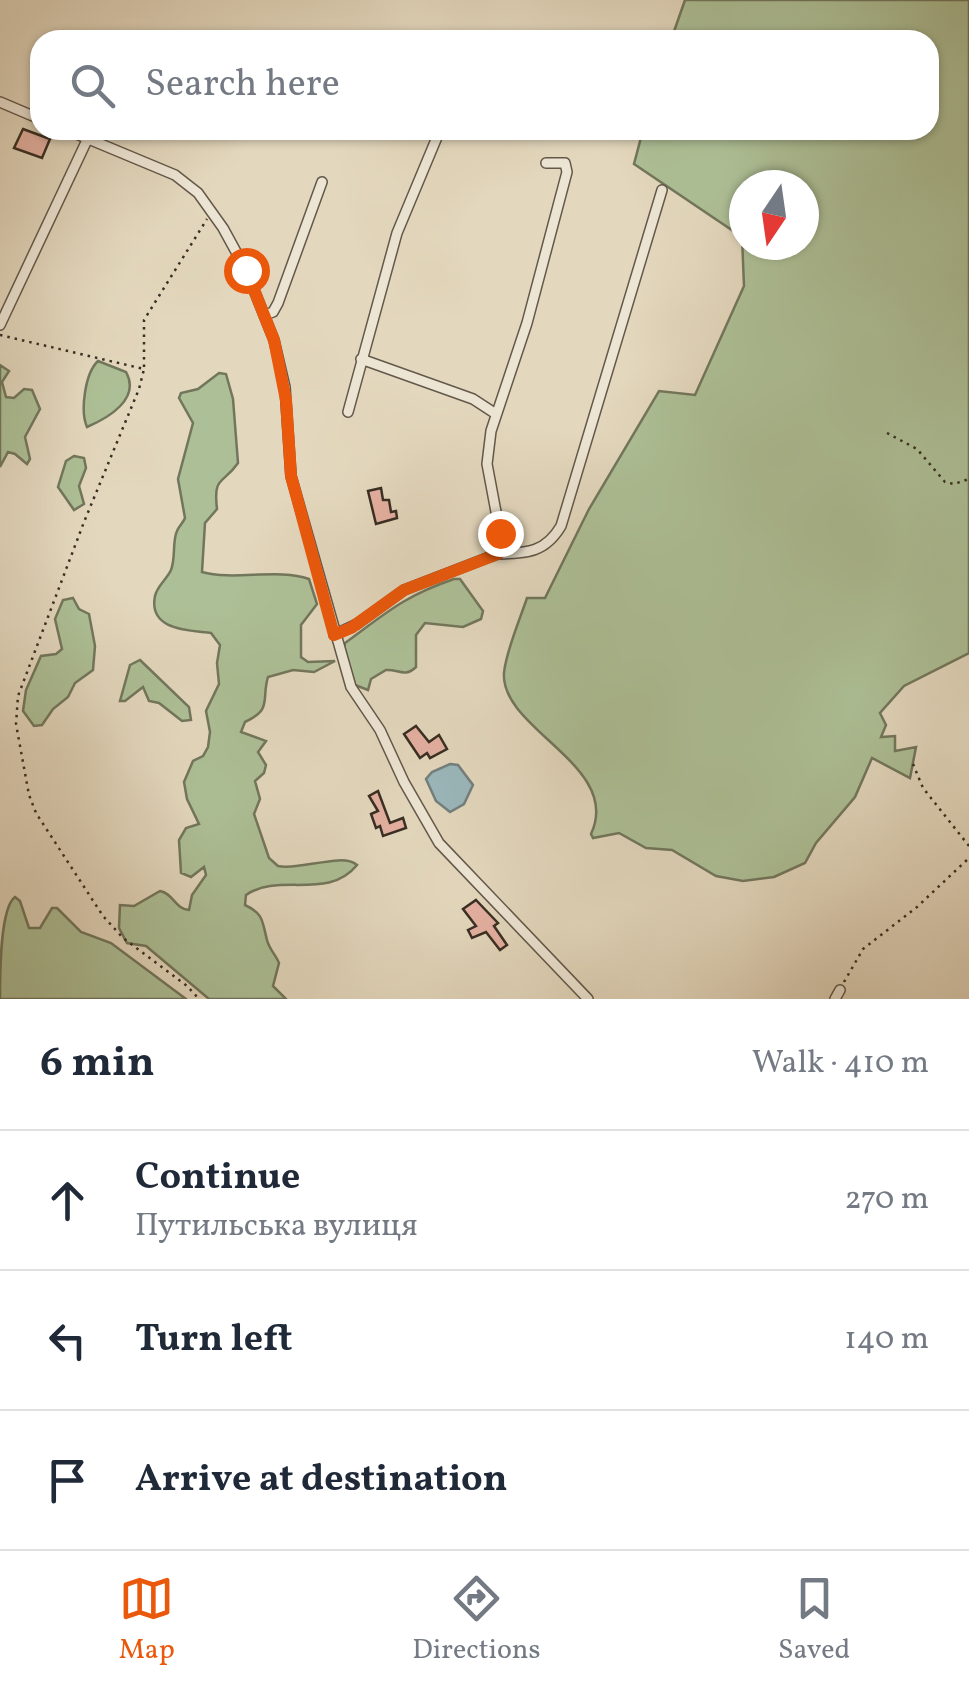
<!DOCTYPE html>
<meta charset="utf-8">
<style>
body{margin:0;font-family:Vollkorn,serif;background:#f2f2f3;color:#1f2937}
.compass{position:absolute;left:729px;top:170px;width:90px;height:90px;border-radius:50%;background:#fff;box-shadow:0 2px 8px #0004;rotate:193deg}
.stop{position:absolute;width:30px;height:30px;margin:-22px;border:8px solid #ea580c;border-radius:50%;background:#fff}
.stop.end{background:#ea580c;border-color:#fff;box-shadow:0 2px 10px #0008}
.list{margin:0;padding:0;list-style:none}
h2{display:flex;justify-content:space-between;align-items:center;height:130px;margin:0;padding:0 40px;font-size:42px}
h2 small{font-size:32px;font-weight:400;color:#747a83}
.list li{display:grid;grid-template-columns:65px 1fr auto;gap:30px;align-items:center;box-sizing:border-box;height:140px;padding:0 40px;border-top:2px solid #e0e1e3}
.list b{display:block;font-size:38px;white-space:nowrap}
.list p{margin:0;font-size:32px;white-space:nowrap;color:#747a83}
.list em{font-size:32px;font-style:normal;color:#747a83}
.icon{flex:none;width:55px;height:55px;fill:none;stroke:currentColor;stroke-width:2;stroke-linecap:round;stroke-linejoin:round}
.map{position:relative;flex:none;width:969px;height:999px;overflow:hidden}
.search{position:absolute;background:#fff;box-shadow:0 2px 8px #0004;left:30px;right:30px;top:30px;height:110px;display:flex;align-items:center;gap:25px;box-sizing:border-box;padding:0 35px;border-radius:30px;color:#747a83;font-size:38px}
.sheet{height:550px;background:#fff}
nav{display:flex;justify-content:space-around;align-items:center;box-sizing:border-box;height:140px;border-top:2px solid #e0e1e3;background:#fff;font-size:28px;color:#747a83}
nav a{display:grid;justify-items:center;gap:5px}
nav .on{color:#ea580c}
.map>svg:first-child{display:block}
.green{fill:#adbf96;stroke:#72765c;stroke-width:2.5;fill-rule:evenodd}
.water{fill:#9ab7bc;stroke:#73807f;stroke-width:2.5}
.building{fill:#e4b0a1;stroke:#382e23;stroke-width:2.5}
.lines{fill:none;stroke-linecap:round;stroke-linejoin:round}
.minor-casing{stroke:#63584a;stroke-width:12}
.path{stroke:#382e23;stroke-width:2.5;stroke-dasharray:2.5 5;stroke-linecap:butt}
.minor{stroke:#ede5d4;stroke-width:9}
.route{stroke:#ea580c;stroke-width:12}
</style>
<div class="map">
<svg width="969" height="999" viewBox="0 0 969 999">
<rect width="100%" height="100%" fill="#e3d7bd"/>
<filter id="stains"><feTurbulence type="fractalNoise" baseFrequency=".002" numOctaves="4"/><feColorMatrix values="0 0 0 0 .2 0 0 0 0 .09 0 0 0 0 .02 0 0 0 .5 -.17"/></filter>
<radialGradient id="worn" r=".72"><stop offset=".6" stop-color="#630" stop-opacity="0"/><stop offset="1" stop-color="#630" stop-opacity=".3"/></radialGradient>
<path class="green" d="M685 0H969V653L904 686 880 713 886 725 881 737 895 736V751L916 747 910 778 872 758 855 797 816 843 805 863 774 877 743 881 716 876 672 850 646 848 619 833 593 838 591 834C623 766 500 729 504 673 506 651 520 619 527 598H545L589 509 659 391 695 395 744 286 742 237 634 164 643 130H929V40H671ZM744 185H804V245H744Z
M98 361 126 372C141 399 108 418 87 427 80 411 85 373 98 361Z
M0 365 9 371 2 382 6 397 14 398 24 389 32 390 40 409 25 437 30 459 27 464 15 454 8 452 0 467Z
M219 373 226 374 233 399 238 463C223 485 213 475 217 509L205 523 202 572C234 581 278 568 309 579L317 604 301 625V657L308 662 335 661 314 672 293 670 268 677C261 700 273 709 245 722L241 732 266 741 258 752 266 765 264 773 255 781 260 799 254 814 269 858 278 866C300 871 342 852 357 865 328 901 279 872 246 895L245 905C264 914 262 921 267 940 269 949 276 955 279 963L273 986 286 999H209L146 946 127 943 119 928 120 905 134 906 160 891C173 893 175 909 189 910L192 895 206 875 204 867 191 877 181 873 179 840 186 828 199 824 187 799 184 782 193 761 203 756 208 747 210 732 206 711 219 684 217 663 220 645 211 633C190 630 148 631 155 596 157 586 167 579 171 570 176 557 172 542 177 531 179 526 183 523 185 518L178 479 193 423 179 398 181 393 198 389Z
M74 456 84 458 86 468 79 486 84 504 74 510 58 487 66 461Z
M454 579H460L483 611 481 619 463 627 425 623 416 635V667C405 678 398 669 386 670L371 679 368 690 355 685 344 648 345 643C386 613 404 596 454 579Z
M73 598 79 609 89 614 95 646 93 670 75 683 68 697 53 709 42 725 34 726 23 711 26 690 41 656 56 654 62 649 55 619 63 600Z
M140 660 189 707 191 720 182 721 159 703 149 701 143 687 125 701H120L130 665Z
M15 897 20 901 29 928H40L52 908H57L81 932 111 943 186 999H0C0 973 0 908 15 897Z"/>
<path class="water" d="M450 764 458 765 473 785 464 804 450 812 436 801 426 779 432 772Z"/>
<path class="building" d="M23 129 50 139 42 158 14 148Z
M381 488 383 500H389L391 512 396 511 397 518 376 524 368 491Z
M416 726 429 742 439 735 447 749 430 758 427 753 420 758 404 734Z
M378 791 390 823 403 818 406 828 383 836 380 826 376 828 371 814 378 811 369 796Z
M476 900 498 923 494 926 507 945 500 950 486 932 472 938 468 930 476 926 463 909Z"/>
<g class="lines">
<g class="minor-casing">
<path id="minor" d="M0 102 40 119
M67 130 175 175 198 193 223 228 246 270 274 340 285 387 291 476 351 687 380 730 404 782 439 843 588 999
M265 315 273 312 278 303 322 182
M0 325 88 138
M361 359 473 399 496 414
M348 412 397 233 440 130
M497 554C527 553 545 553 561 526L662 190
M334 635 357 624 404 590 497 554 500 533 487 464 491 431 527 323 567 172 565 163H546
M835 999 840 990"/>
</g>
<path class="path" d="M0 335 144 369 139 389 84 522 18 696 16 724 29 795 36 813 103 916 123 938 187 986 199 999
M144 367V320L207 219
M887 433 917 449 945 482 954 484 969 479
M913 764 923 788 969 846
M844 982 863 949 917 907 969 858"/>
<use href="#minor" class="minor"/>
</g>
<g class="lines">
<path class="route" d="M246 270 274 340 286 400 291 476 334 635 351 628 404 590 498 554 500 533"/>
</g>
<rect width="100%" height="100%" filter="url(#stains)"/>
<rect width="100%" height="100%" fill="url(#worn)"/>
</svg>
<svg class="compass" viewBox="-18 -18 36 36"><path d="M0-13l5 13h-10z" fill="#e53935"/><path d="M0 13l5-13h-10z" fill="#747a83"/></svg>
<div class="stop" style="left:246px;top:270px"></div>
<div class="stop end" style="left:500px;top:533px"></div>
<div class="search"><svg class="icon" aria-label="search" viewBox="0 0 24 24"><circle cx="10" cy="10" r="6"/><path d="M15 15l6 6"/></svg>Search here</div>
</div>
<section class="sheet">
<h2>6 min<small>Walk · 410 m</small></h2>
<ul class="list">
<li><svg class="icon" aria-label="ahead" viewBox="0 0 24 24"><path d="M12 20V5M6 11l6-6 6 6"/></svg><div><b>Continue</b><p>Путильська вулиця</p></div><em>270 m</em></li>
<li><svg class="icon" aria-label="left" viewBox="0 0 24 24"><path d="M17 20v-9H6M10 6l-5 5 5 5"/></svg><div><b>Turn left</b></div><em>140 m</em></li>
<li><svg class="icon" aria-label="arrive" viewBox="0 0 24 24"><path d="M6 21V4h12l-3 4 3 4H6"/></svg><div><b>Arrive at destination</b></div></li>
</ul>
</section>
<nav>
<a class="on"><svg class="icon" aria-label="map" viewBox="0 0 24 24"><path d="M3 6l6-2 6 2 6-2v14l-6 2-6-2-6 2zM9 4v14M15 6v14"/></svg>Map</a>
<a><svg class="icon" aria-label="directions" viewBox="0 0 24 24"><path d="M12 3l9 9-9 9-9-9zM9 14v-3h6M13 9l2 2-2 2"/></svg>Directions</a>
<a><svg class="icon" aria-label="saved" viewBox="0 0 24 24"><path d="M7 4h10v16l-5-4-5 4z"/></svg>Saved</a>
</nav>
